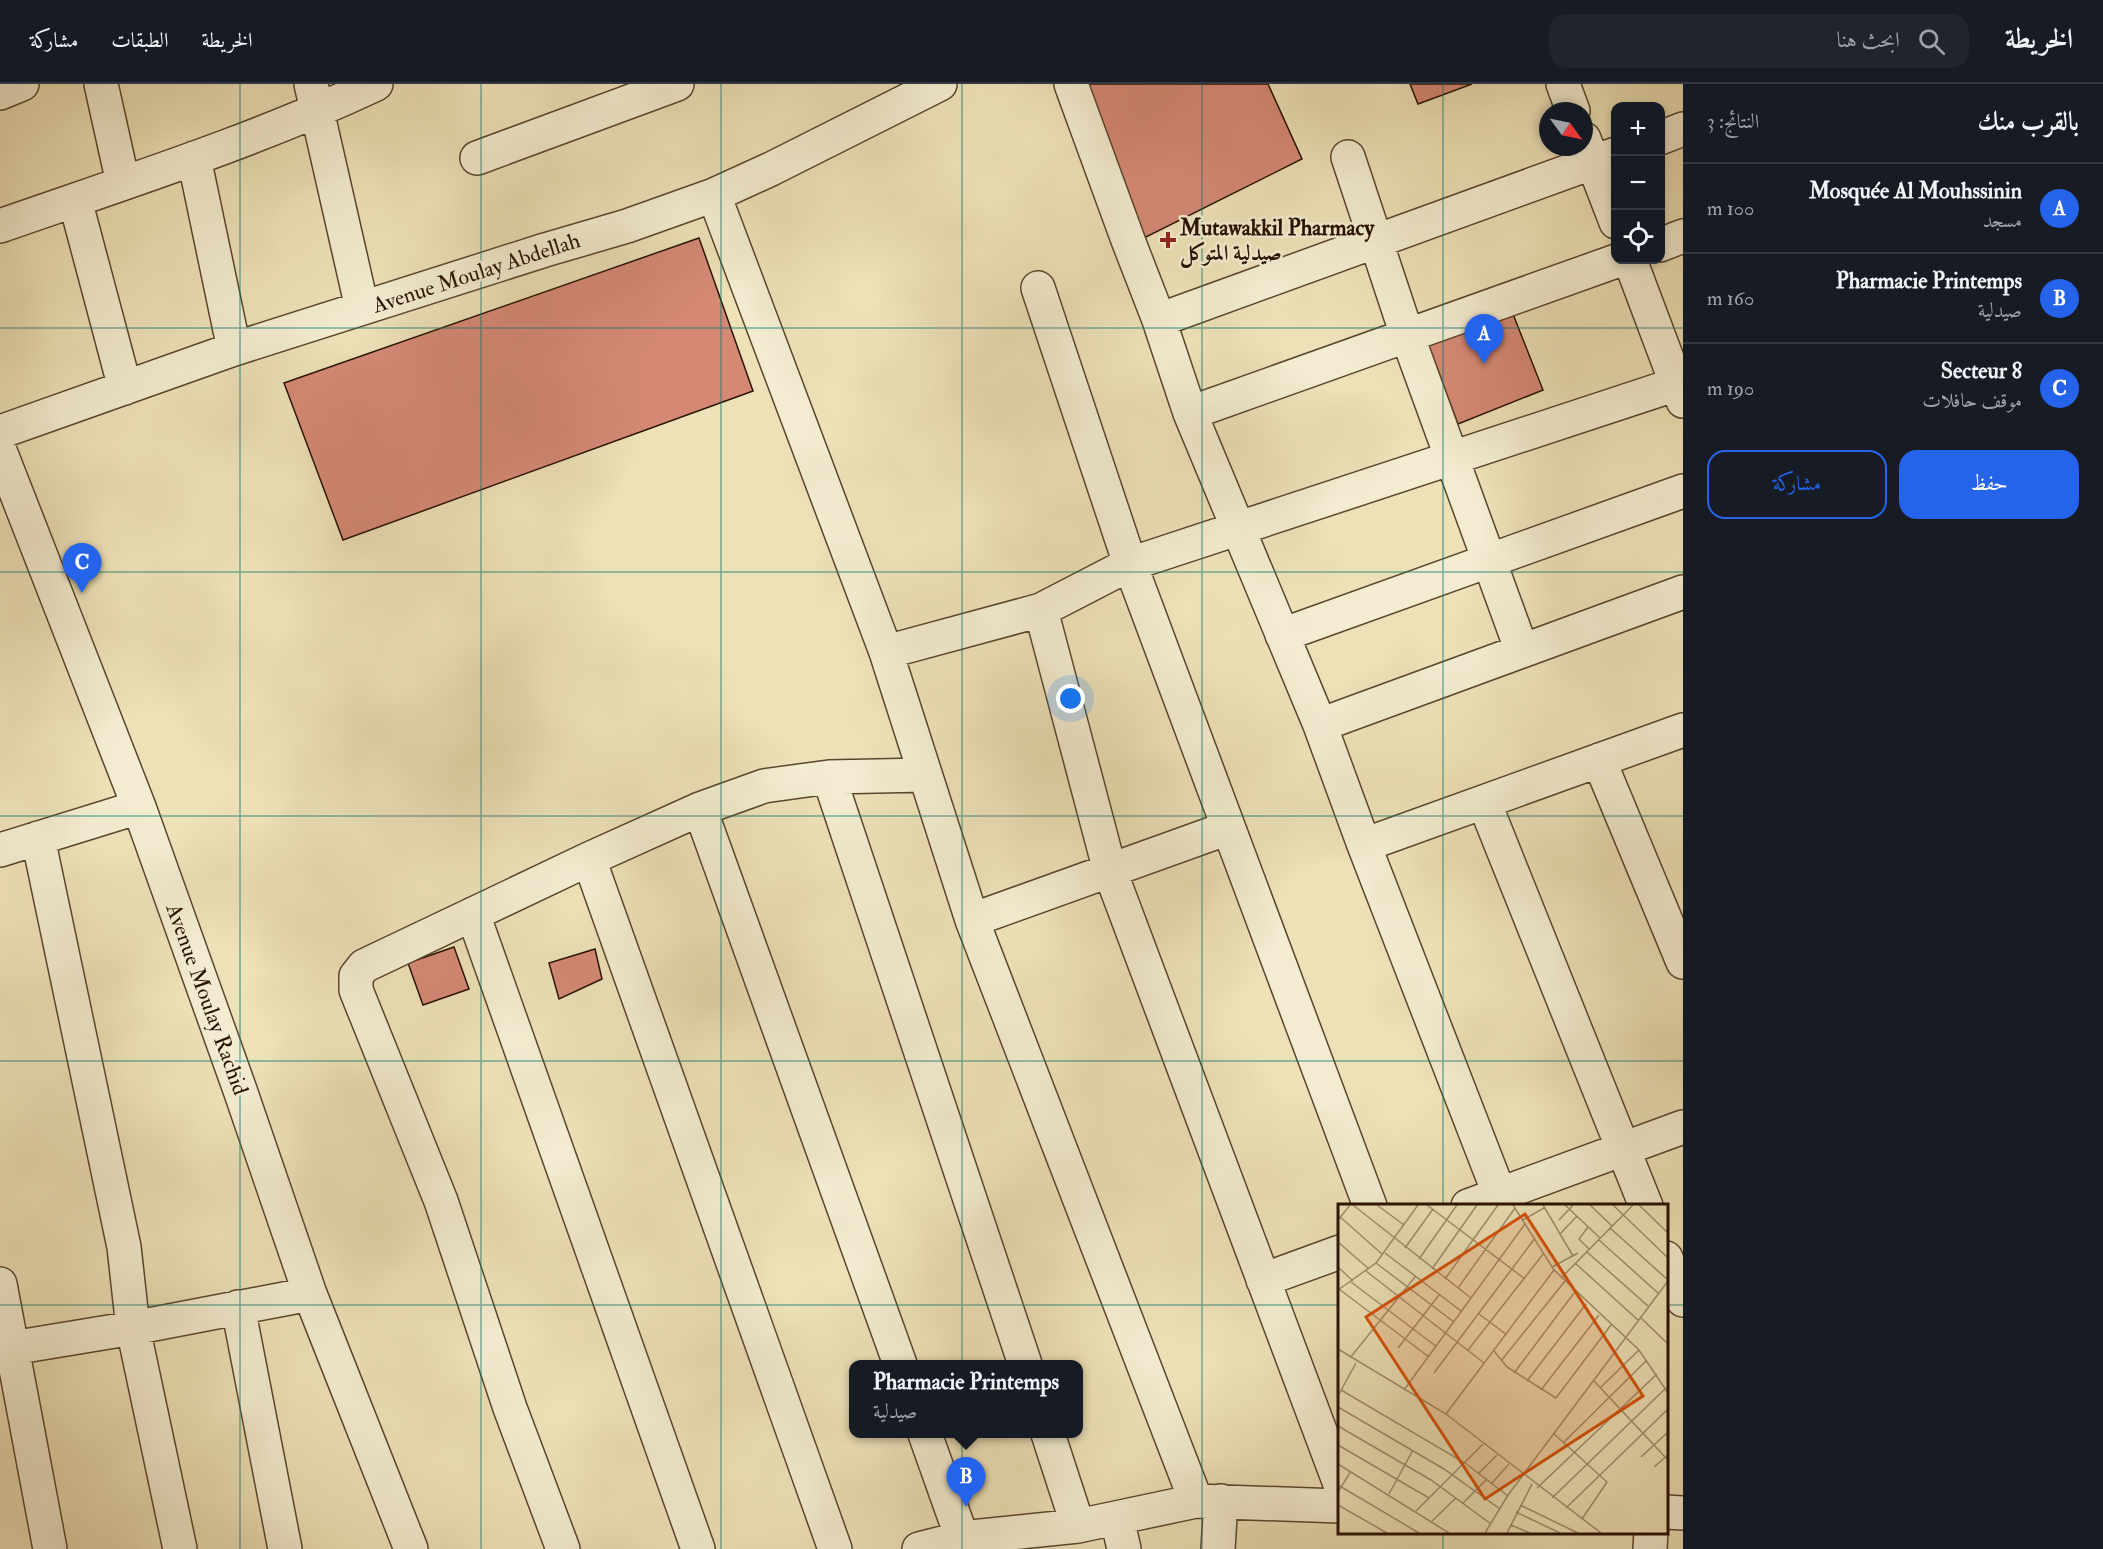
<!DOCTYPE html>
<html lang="ar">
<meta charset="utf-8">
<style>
body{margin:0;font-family:"IM FELL Double Pica",Amiri,serif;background:#20242c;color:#f1f3f6;direction:rtl}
.controls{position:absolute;right:18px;top:18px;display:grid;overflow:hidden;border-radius:12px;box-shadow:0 3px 9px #0003}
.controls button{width:54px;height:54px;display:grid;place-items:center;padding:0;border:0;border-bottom:2px solid #363941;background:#171b24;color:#f1f3f6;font:30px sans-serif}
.compass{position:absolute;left:1539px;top:18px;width:54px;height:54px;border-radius:50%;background:#171b24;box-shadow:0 3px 9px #0003;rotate:123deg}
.you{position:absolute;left:1071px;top:615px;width:21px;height:21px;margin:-15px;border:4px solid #fff;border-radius:50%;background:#1a73e8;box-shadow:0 0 0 9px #1a73e833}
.badge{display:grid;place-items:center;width:39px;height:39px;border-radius:50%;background:#2563eb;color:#fff;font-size:20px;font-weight:700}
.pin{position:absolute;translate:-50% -50px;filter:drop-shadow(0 2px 3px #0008)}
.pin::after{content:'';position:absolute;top:32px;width:21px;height:18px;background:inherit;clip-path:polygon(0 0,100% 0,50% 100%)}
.popup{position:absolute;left:849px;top:1276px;width:234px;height:78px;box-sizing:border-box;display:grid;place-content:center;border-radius:12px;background:#171b24;filter:drop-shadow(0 2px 4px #0005);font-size:20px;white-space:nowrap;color:#9ea1a6}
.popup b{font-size:22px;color:#f1f3f6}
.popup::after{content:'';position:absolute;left:50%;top:100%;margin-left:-12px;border:12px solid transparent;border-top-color:#171b24}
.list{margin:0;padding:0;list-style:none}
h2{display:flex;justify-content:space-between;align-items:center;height:78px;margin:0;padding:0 24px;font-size:26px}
h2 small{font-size:20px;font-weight:400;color:#9ea1a6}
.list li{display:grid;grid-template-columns:39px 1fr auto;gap:18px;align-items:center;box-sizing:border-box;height:90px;padding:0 24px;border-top:2px solid #363941}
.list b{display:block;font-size:22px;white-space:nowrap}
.list p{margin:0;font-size:20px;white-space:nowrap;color:#9ea1a6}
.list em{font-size:20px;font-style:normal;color:#9ea1a6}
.actions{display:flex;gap:12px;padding:18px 24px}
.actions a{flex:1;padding:14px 0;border:2px solid #2563eb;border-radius:18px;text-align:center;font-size:21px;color:#2563eb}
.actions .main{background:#2563eb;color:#fff}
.icon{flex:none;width:33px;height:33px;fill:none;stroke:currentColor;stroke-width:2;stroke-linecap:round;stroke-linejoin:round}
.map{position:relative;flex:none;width:1683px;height:1465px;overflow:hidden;direction:ltr}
header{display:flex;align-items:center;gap:36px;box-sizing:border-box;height:84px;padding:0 30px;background:#171b24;border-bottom:2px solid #363941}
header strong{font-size:28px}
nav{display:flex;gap:33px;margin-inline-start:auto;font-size:21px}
.search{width:420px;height:54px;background:#20242c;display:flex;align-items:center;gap:15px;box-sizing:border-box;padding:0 21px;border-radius:18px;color:#9ea1a6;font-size:22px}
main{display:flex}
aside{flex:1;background:#171b24}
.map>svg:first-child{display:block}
.building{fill:#d58975;stroke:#281201;stroke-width:1.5}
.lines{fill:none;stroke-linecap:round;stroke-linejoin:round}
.minor-casing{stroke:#59462e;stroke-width:36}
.minor{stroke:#f3ecd0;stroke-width:33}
.grid{fill:none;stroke:#0f766e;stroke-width:1.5;stroke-opacity:0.55}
.poi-dot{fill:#8f2418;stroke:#f3ecd0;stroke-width:2}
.labels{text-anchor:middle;stroke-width:5;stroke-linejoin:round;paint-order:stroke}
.poi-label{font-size:22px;font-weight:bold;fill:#281201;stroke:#f3ecd0;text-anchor:start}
.street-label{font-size:22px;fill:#281201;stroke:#f3ecd0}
.inset-road{fill:none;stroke:#9e8e6e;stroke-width:1.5}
.view{fill:#d5520b;fill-opacity:0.15;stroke:#d5520b;stroke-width:3}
.inset-edge{fill:none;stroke:#281201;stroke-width:3}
</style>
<header>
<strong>الخريطة</strong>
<div class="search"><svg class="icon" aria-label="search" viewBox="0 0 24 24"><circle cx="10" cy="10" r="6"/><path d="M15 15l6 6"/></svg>ابحث هنا</div>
<nav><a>الخريطة</a><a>الطبقات</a><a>مشاركة</a></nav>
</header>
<main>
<aside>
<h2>بالقرب منك<small>النتائج: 3</small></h2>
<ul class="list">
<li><span class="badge">A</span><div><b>Mosquée Al Mouhssinin</b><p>مسجد</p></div><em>100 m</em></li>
<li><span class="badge">B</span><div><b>Pharmacie Printemps</b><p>صيدلية</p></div><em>160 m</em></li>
<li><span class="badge">C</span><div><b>Secteur 8</b><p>موقف حافلات</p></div><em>190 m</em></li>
</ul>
<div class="actions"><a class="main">حفظ</a><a>مشاركة</a></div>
</aside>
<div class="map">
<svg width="1683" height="1465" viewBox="0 0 1683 1465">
<rect width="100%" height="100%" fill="#ede1b7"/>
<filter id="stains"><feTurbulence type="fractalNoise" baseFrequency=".00333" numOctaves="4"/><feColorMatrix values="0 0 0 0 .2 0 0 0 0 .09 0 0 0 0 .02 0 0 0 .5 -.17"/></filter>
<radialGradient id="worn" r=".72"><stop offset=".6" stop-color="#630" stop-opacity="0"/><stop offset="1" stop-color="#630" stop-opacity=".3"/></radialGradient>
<path class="building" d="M1079 0H1268L1302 75 1142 155Z
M1410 0H1472L1418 20Z
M699 154 753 307 343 456 284 299Z
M1509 220 1543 306 1458 340 1425 253Z
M454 863 469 905 423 921 408 879Z
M595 865 602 895 559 915 549 879Z"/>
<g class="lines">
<g class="minor-casing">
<path id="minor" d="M101 0 123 99
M311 0 362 224
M1071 0 1128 156 1159 236 1190 329 1320 641 1364 761 1504 1122
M1563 0 1573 27
M0 9 22 0
M1660 54 1683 45
M1584 55 1616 138
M1348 73 1407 251 1522 567
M194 74 234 265
M477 74 677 0
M714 111 886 568 972 836 1196 1417
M75 116 125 304
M0 142C126 98 255 57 376 0
M1660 161 1683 152
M1630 176 1683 317
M1038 204 1130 480 1370 1122
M1159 236 1616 70
M1190 329 1619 176
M0 348 234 265 545 166 627 142 714 111 771 85 940 0
M0 367 139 723 240 1006 310 1210 411 1465
M1041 526 1110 787 1340 1400
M1282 551 1683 407
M886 568 1041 526 1130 480 1683 298
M1320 641 1683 508
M1599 676 1683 878
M829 693 1025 1280
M1484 718 1646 1122
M700 725 900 1280
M38 754 124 1163 133 1244 180 1465
M1364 761 1683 646
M0 766 139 723
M589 775 835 1465
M473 830 698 1465
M972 836 1228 744
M1468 1122 1683 1043
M1666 1174 1683 1216
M1263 1196 1340 1168
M0 1200 50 1465
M238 1223 285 1465
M0 1266 133 1244 310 1210
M925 1350 962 1454
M1048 1350 1078 1442
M1666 1428 1683 1429
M1117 1434 1124 1465
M563 1465 510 1324 441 1117 356 906V892L364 882 589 775 700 725 764 702 829 693 925 691
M919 1465 962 1454 1078 1442 1196 1417 1340 1422
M1218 1465 1221 1417
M1650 1465 1651 1448"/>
</g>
<use href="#minor" class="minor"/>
</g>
<path class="grid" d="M240 0V1465M481 0V1465M721 0V1465M962 0V1465M1202 0V1465M1443 0V1122M0 244H1683M0 488H1683M0 732H1683M0 977H1683M0 1221H1340M1666 1221H1683M1443 1448V1465"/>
<path class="poi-dot" d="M1165 147h6v6h6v6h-6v6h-6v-6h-6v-6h6z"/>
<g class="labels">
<g class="poi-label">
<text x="1180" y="151">Mutawakkil Pharmacy<tspan x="1180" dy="25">صيدلية المتوكل</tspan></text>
</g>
<g class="street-label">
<text transform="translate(476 188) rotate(-18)" y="8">Avenue Moulay Abdellah</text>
<text transform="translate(208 915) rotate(70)" y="8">Avenue Moulay Rachid</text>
</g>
</g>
<g transform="translate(1338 1120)">
<rect width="330" height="330" fill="#ede1b7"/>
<path class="inset-road" d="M15 1 133 94M39 1 66 21M89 1 187 75M175 1 216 66 301 146 330 189M205 1 235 52M227 1 262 34M252 1 274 22M275 1 330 54M301 1 330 29M0 11 45 51M0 16 12 1M185 16 206 4M221 16 235 1M250 23 241 35 251 45M272 24 330 76M222 30 239 12M261 36 320 89M0 38 31 65M67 44 95 5M249 48 310 102M47 49 123 107M81 55 119 1M38 59 116 118M237 59 300 116M0 63 15 77M214 63 240 49M94 65 139 1M28 67 146 159M223 74 295 1M107 75 160 1M13 78 99 143M120 84 177 4M1 85 91 153M0 86 38 59 80 1M141 110 169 131M302 113 330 140M60 144 101 91M0 145 108 210 263 329M130 146 206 49M156 147 169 163 218 194 273 121M12 154 77 73M163 157 227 77M96 169 197 34M176 169 236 89M189 177 248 100M256 177 330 256M262 184 301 146M3 186 127 259 170 292M66 186 187 20M203 186 261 111M0 192 18 159M0 203 106 265 162 305M108 210 216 66M0 222 93 276 153 320M215 229 269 278 244 315M226 238 309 156M0 241 91 294M303 253 330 228M0 260 111 329M316 263 330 251M141 269 159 251M154 279 171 260M0 281 81 329M199 284 319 170M0 288 13 267M51 290 75 246M214 294 328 184M125 299 149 275M0 301 49 329M182 301 240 329M228 304 330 205M78 307 145 240M178 308 222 329M94 317 118 294M173 321 192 329M147 329 170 291 330 77M169 329 194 280"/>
<path class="view" d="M187 10 305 192 147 295 28 113Z"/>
<rect width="330" height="330" class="inset-edge"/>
</g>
<rect width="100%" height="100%" filter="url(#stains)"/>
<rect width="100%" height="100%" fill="url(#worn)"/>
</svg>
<div class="controls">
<button>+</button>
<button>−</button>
<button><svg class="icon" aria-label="locate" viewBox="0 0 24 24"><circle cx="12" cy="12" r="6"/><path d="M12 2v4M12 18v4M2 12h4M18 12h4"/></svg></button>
</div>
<svg class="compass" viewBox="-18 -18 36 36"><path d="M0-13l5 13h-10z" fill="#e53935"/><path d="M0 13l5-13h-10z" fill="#9ea1a6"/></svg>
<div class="you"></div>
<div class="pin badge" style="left:1484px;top:280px">A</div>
<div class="pin badge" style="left:966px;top:1423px">B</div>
<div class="popup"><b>Pharmacie Printemps</b>صيدلية</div>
<div class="pin badge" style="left:82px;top:509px">C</div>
</div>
</main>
